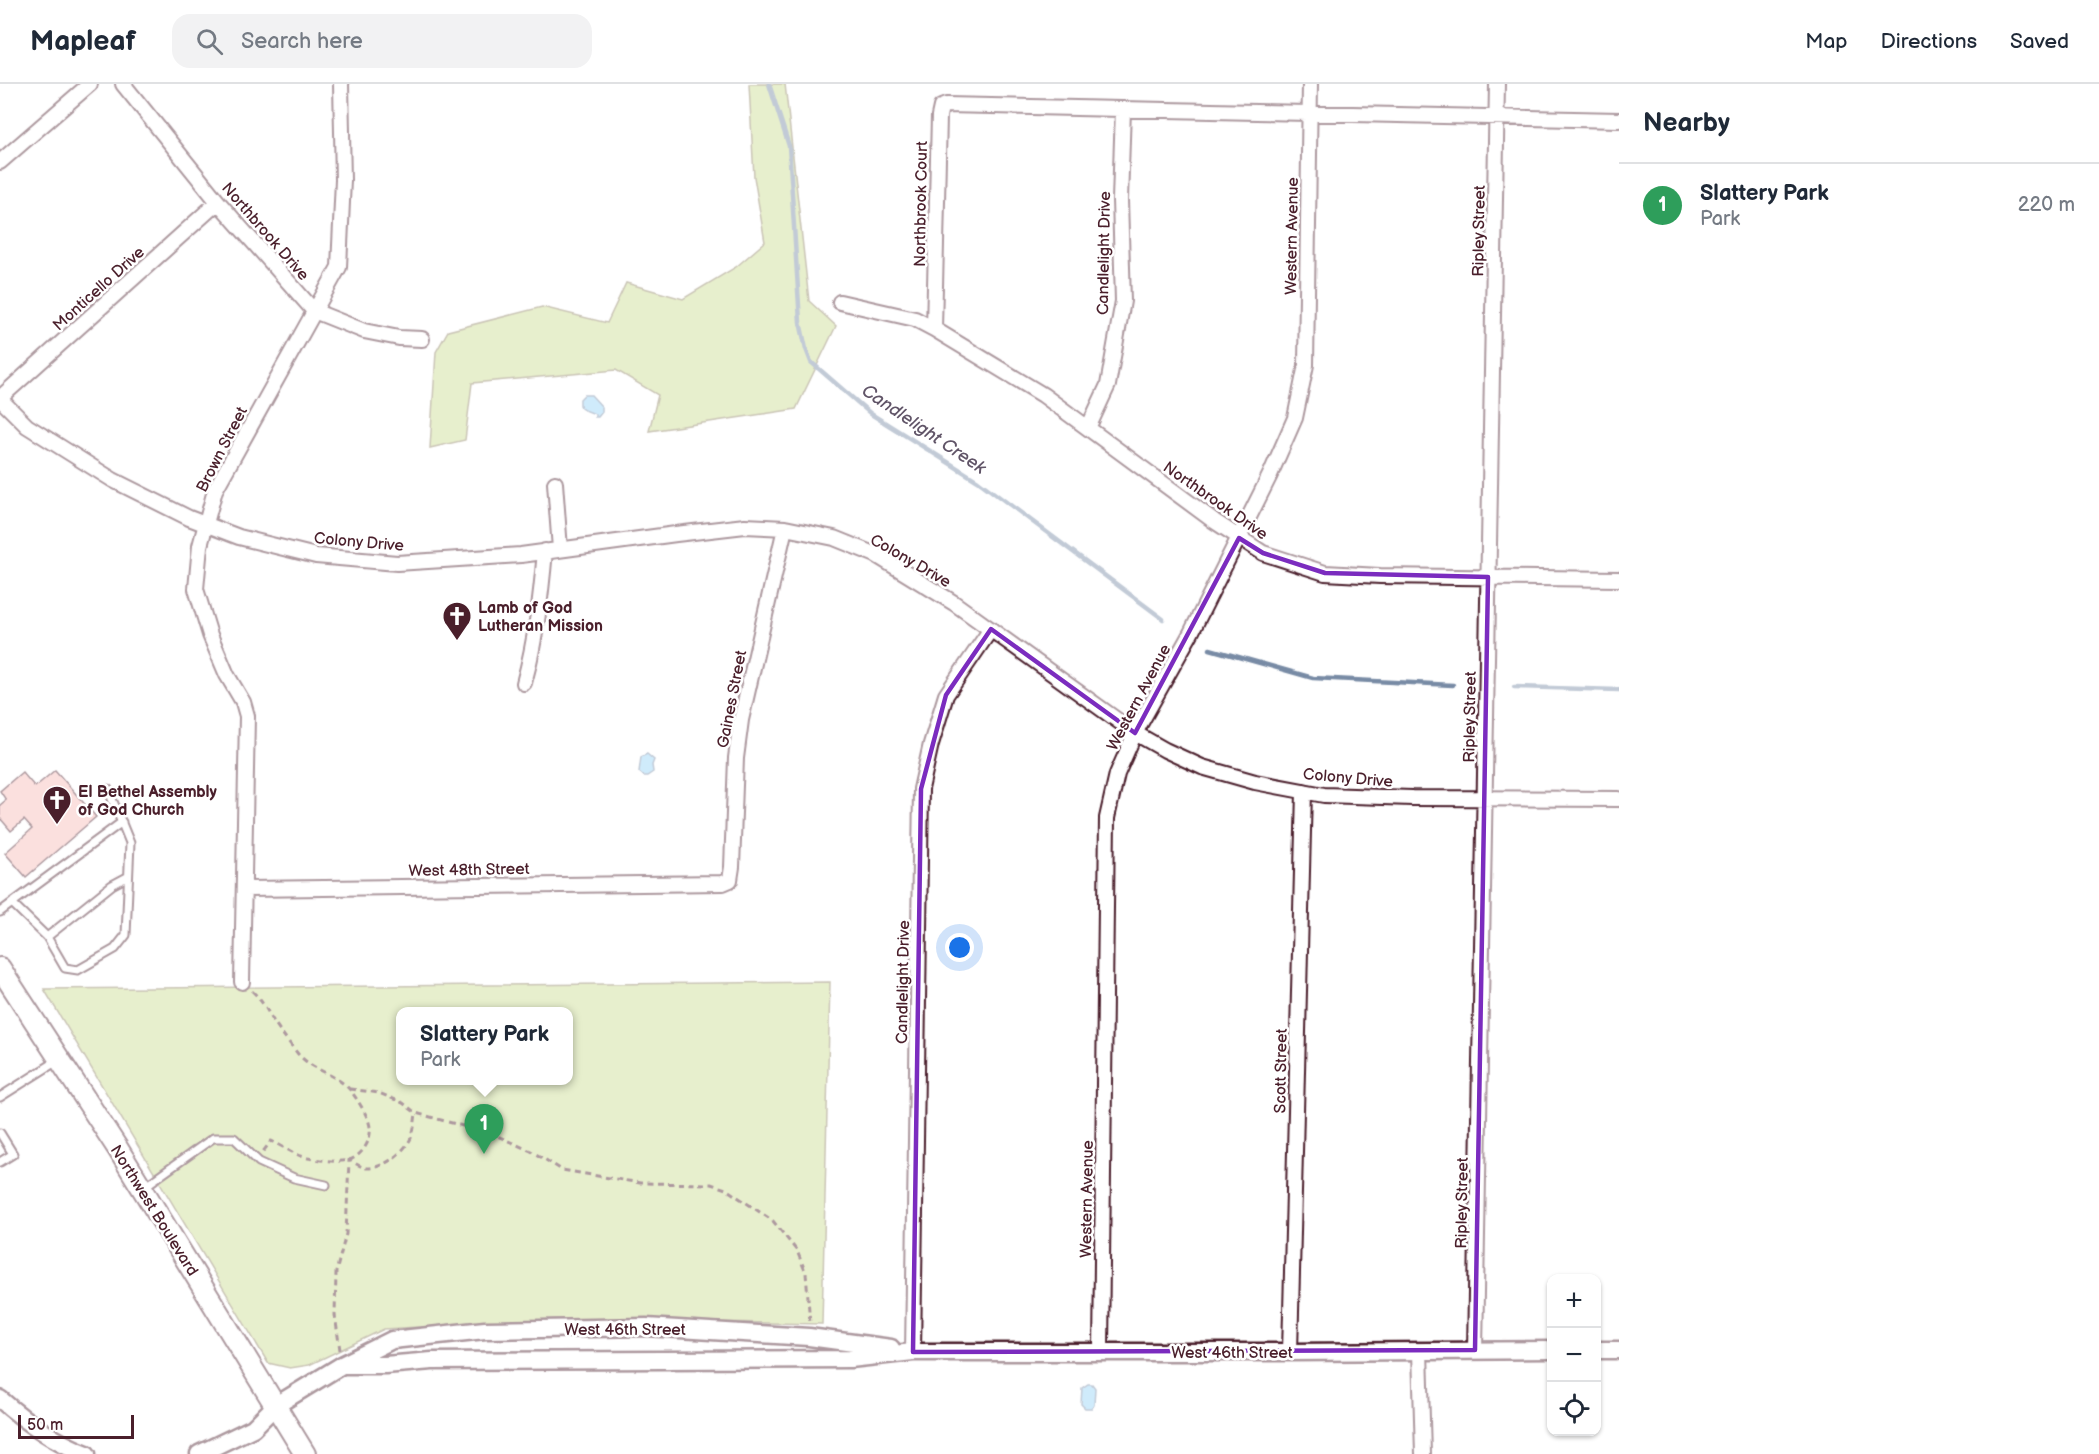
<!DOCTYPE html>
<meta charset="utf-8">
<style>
body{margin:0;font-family:"Balsamiq Sans",sans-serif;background:#f2f2f3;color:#1f2937}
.controls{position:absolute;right:18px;bottom:18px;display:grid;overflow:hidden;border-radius:12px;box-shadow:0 2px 4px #0004}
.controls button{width:54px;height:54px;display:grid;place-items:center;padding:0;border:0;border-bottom:2px solid #e0e1e3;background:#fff;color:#1f2937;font:30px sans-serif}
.scale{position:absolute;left:18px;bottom:15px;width:116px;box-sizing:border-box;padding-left:6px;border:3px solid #4a1f2b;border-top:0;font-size:16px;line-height:21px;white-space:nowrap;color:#4a1f2b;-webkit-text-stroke:4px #fff;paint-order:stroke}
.you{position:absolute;left:960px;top:864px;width:21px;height:21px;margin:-15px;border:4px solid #fff;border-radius:50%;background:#1a73e8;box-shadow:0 0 0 9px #1a73e833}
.badge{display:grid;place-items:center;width:39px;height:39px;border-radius:50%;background:#7c3aed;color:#fff;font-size:20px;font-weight:700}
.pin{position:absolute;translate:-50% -50px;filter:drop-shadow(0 2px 3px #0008)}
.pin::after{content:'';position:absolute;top:32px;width:21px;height:18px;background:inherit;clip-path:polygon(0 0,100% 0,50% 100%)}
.popup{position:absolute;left:396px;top:923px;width:177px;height:78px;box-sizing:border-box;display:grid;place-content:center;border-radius:12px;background:#fff;filter:drop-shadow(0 2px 4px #0005);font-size:20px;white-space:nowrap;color:#747a83}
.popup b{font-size:22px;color:#1f2937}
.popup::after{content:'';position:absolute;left:50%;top:100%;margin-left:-12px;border:12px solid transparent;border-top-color:#fff}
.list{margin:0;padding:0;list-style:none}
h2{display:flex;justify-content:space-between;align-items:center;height:78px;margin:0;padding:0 24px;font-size:26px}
h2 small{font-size:20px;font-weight:400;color:#747a83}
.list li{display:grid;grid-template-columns:39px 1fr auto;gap:18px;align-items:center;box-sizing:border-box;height:84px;padding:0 24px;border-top:2px solid #e0e1e3}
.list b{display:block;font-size:22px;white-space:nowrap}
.list p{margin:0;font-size:20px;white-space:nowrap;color:#747a83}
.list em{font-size:20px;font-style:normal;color:#747a83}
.icon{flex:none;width:33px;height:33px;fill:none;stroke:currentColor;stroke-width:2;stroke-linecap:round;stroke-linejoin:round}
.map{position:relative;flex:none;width:1619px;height:1370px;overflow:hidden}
header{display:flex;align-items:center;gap:36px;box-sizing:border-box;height:84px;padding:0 30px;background:#fff;border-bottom:2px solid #e0e1e3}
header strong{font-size:28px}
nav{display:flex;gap:33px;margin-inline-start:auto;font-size:21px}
.search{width:420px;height:54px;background:#f2f2f3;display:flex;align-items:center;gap:15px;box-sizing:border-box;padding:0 21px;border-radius:18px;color:#747a83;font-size:22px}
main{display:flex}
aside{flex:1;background:#fff}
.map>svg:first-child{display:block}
.green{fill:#cbdc90;stroke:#8a7e5e;stroke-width:1.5;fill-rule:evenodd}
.water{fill:#96d3f7;stroke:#788ba5;stroke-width:1.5}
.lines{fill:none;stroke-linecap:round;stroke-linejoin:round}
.stream{stroke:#788ba5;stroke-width:4.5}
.building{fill:#f7bbb7;stroke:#4a1f2b;stroke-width:1.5}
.service-casing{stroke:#4a1f2b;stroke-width:11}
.minor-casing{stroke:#4a1f2b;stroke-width:18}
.tertiary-casing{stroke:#4a1f2b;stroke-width:21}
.secondary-casing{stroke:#4a1f2b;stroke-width:24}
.path{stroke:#4a1f2b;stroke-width:3;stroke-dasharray:6 4.5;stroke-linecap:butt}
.service{stroke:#fff;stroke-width:7}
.minor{stroke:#fff;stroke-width:14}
.tertiary{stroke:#fff;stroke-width:16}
.secondary{stroke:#fff;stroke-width:20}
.marked{fill:none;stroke:#7b2cbf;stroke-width:4.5;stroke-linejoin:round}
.labels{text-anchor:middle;stroke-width:5;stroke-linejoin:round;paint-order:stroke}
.street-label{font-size:16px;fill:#4a1f2b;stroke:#fff}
.poi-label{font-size:16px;font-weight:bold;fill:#4a1f2b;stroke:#fff;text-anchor:start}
.water-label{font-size:18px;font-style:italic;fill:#615568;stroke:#fff}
</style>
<header>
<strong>Mapleaf</strong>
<div class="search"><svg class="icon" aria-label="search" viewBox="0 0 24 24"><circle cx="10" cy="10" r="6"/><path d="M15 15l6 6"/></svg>Search here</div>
<nav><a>Map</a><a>Directions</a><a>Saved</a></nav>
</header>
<main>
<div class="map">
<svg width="1619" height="1370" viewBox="0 0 1619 1370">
<rect width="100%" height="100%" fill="#fff"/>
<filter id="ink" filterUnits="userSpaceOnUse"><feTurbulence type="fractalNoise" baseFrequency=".0167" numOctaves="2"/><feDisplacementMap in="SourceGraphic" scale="12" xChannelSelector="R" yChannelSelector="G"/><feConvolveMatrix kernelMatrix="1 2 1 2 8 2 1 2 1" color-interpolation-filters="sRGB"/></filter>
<g filter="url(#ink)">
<path class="green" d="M749 0H785L809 217 836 242 796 325 649 347 658 311 616 286 472 299 465 356 430 364 436 268 448 247 542 223 607 239 626 199 683 215 736 183 765 158 754 93Z
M830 898 822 1240 556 1235 384 1245 309 1281 290 1284 268 1279 44 905ZM400 928H568V996H400Z"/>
<path class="water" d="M584 311H591L602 323V328L598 333H595V330L582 325 580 321V315Z
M647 670 654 676 652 681 653 688 647 692H644L639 688 641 673Z
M1088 1300H1092L1095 1304 1094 1321 1092 1324H1085L1081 1320 1082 1304Z"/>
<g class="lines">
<path class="stream" d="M769 0 789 62 800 238 806 265 811 278 871 330 978 397 1163 535
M1210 565 1313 594 1453 601
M1514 603 1619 606"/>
</g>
<path class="building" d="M55 686 96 733 26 793 5 769 32 745 24 736 11 747 0 734V721L6 716 0 707 22 688 35 703Z"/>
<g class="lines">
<g class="service-casing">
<path id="service" d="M12 819 47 853 65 884 78 886 115 865 126 851 130 759 108 705
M0 828 122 738
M47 853 112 801 127 793
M0 1013 57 977
M0 1049 13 1070 0 1078
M144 1103 213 1054H234L259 1078 294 1094 326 1101"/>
</g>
<g class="minor-casing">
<path id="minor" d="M123 0 218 118 314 227 364 247 399 254 422 255
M0 78 90 0
M840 218 915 235 934 245 1043 311 1214 437 1263 469 1325 489 1380 492 1619 495
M934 245 939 32 941 23 946 21 1619 36
M0 314 218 118
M0 315 27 342 113 396 189 434 239 453 316 472 397 479 521 471 676 450 745 442 785 444 834 454 876 471 954 519 1135 649 1165 666 1202 683 1255 698 1324 711 1412 714 1619 715
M1088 344 1108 301 1123 217 1120 116 1123 25
M555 399 560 465
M524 599C536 555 541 512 545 467
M244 805 723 799 730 796 732 783 736 674 741 636 785 444
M242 898 247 632 243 618 227 591 210 551 196 505 200 462 215 406 339 183 343 96 341 0
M1475 1266 1497 0
M1101 1267 1107 734 1117 690 1135 649 1191 549 1270 391 1295 334 1306 281 1310 0
M1420 1267 1423 1370
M913 1268 921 705 931 660 946 611 991 545
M1290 1268 1304 707"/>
</g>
<g class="tertiary-casing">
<path id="tertiary" d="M1596 1266H1619
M342 1281H385L432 1277 850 1275 913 1268H1290L1552 1266
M0 1315C26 1338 55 1358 87 1370
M199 1370 253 1344 275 1322 342 1281 392 1256 485 1246 646 1243 809 1253 891 1264"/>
</g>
<g class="secondary-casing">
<path id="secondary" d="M0 884 118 1065 305 1370"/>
</g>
<path class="path" d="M252 907C263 917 268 929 276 941 283 951 291 961 298 970 313 987 337 990 351 1007 357 1015 369 1033 370 1043 372 1056 362 1072 349 1076 338 1079 320 1076 308 1074 294 1071 283 1062 271 1057L262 1069
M350 1005 379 1009 403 1019 416 1029 495 1051 531 1067 562 1086 640 1099 711 1100 726 1105 773 1137 797 1167 806 1189 810 1239
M340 1266 335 1231 336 1188 346 1150 349 1076C355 1079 360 1083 367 1084 382 1085 402 1070 410 1056 414 1049 415 1037 416 1029"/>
<use href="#service" class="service"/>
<use href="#minor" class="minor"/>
<use href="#tertiary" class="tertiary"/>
<use href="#secondary" class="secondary"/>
</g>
</g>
<path d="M0 0H1619V1370H0ZM1239 454 1263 469 1325 489 1488 493 1475 1266 913 1268 921 705 946 611 991 545 1135 649Z" fill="#fff" fill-opacity=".55" fill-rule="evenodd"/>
<path class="marked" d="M1239 454 1263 469 1325 489 1488 493 1475 1266 913 1268 921 705 946 611 991 545 1135 649Z"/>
<defs>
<g id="church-pin" transform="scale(1.5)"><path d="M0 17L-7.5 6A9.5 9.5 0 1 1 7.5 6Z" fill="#4a1f2b" stroke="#fff"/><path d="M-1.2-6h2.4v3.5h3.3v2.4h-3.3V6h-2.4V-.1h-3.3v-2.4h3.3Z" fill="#fff"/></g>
</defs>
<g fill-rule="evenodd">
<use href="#church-pin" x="457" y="532"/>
<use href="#church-pin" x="57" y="716"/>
</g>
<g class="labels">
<g class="street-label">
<text transform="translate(920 120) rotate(-89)" y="6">Northbrook Court</text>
<text transform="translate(266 147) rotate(49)" y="6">Northbrook Drive</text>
<text transform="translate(1478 147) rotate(-89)" y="6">Ripley Street</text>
<text transform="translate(1291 152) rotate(-89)" y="6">Western Avenue</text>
<text transform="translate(1103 169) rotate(-89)" y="6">Candlelight Drive</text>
<text transform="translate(98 204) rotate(-42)" y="6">Monticello Drive</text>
<text transform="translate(221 365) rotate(-63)" y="6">Brown Street</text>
<text transform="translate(1216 416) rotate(35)" y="6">Northbrook Drive</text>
<text transform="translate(359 457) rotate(5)" y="6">Colony Drive</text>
<text transform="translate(911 476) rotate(30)" y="6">Colony Drive</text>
<text transform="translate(1138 613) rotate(-62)" y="6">Western Avenue</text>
<text transform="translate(731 615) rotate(-79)" y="6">Gaines Street</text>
<text transform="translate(1469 633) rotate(-89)" y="6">Ripley Street</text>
<text transform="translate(1348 693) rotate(5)" y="6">Colony Drive</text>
<text transform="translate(469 785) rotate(-1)" y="6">West 48th Street</text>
<text transform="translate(902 898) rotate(-89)" y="6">Candlelight Drive</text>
<text transform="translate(1280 987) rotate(-89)" y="6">Scott Street</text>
<text transform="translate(1086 1115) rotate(-89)" y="6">Western Avenue</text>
<text transform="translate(1461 1119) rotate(-89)" y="6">Ripley Street</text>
<text transform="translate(155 1126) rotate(58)" y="6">Northwest Boulevard</text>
<text x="625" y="1251">West 46th Street</text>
<text x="1232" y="1274">West 46th Street</text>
</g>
<g class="poi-label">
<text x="478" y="529">Lamb of God<tspan x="478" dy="18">Lutheran Mission</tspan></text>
<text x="78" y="713">El Bethel Assembly<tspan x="78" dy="18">of God Church</tspan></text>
</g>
<g class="water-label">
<text transform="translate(924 345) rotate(34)" y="6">Candlelight Creek</text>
</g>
</g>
</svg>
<div class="controls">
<button>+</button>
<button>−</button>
<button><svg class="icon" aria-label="locate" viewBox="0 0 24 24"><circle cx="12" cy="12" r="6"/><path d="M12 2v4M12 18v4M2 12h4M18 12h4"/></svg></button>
</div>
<div class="scale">50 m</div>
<div class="you"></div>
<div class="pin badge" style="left:484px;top:1070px;background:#2e9e5b">1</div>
<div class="popup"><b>Slattery Park</b>Park</div>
</div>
<aside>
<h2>Nearby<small></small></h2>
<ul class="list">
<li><span class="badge" style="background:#2e9e5b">1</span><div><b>Slattery Park</b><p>Park</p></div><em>220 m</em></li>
</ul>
</aside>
</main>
